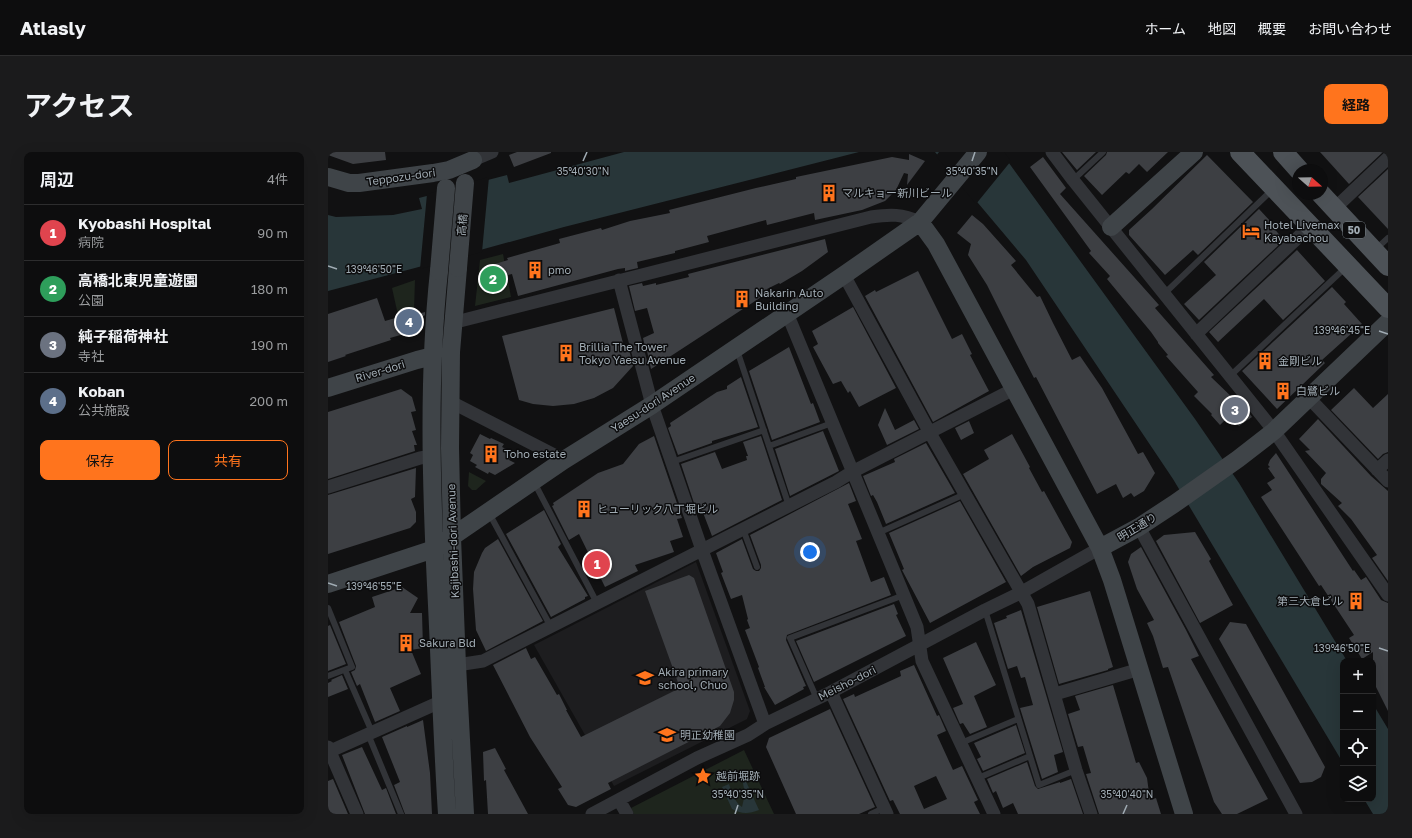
<!DOCTYPE html>
<html lang="ja">
<meta charset="utf-8">
<style>
body{margin:0;font-family:"Golos Text","Noto Sans JP",sans-serif;background:#1b1b1c;color:#f1f3f6}
.controls{position:absolute;right:12px;bottom:12px;display:grid;overflow:hidden;border-radius:8px;box-shadow:0 4px 16px #0002}
.controls button{width:36px;height:36px;display:grid;place-items:center;padding:0;border:0;border-bottom:1px solid #2d2d2e;background:#0d0d0e;color:#f1f3f6;font:20px sans-serif}
.compass{position:absolute;left:964px;top:12px;width:36px;height:36px;border-radius:50%;background:#0d0d0e;box-shadow:0 4px 16px #0002;rotate:110deg}
.you{position:absolute;left:482px;top:400px;width:14px;height:14px;margin:-10px;border:3px solid #fff;border-radius:50%;background:#1a73e8;box-shadow:0 0 0 6px #1a73e833}
.badge{display:grid;place-items:center;width:26px;height:26px;border-radius:50%;background:#ff741d;color:#fff;font-size:13px;font-weight:700}
.pin{position:absolute;translate:-50% -50%;border:2px solid #fff;box-shadow:0 1px 4px #0006}
.list{margin:0;padding:0;list-style:none}
h2{display:flex;justify-content:space-between;align-items:center;height:52px;margin:0;padding:0 16px;font-size:17px}
h2 small{font-size:13px;font-weight:400;color:#9a9c9e}
.list li{display:grid;grid-template-columns:26px 1fr auto;gap:12px;align-items:center;box-sizing:border-box;height:56px;padding:0 16px;border-top:1px solid #2d2d2e}
.list b{display:block;font-size:15px;white-space:nowrap}
.list p{margin:0;font-size:13px;white-space:nowrap;color:#9a9c9e}
.list em{font-size:13px;font-style:normal;color:#9a9c9e}
.actions{display:flex;gap:8px;padding:12px 16px}
.actions a{flex:1;padding:9px 0;border:1px solid #ff741d;border-radius:8px;text-align:center;font-size:14px;color:#ff741d}
.actions .main{background:#ff741d;color:#111}
.icon{flex:none;width:22px;height:22px;fill:none;stroke:currentColor;stroke-width:2;stroke-linecap:round;stroke-linejoin:round}
.map{position:relative;flex:none;width:1060px;height:662px;overflow:hidden;border-radius:8px}
header{display:flex;align-items:center;gap:24px;box-sizing:border-box;height:56px;padding:0 20px;background:#0d0d0e;border-bottom:1px solid #2d2d2e}
header strong{font-size:19px}
nav{display:flex;gap:22px;margin-inline-start:auto;font-size:14px}
.intro{display:flex;align-items:center;justify-content:space-between;box-sizing:border-box;height:96px;padding:0 24px}
h1{margin:0;font-size:28px}
.button{padding:10px 18px;border-radius:8px;background:#ff741d;color:#111;font-size:14px;font-weight:700}
main{display:flex;gap:24px;padding:0 24px}
aside{flex:1;background:#0d0d0e;border-radius:8px;box-shadow:0 4px 16px #0002}
.map>svg:first-child{display:block}
.built{fill:#1d1d1f}
.green{fill:#1e251d}
.water{fill:#283639}
.pier{fill:#111112}
.building{fill:#3d3f43;fill-rule:evenodd}
.lines{fill:none;stroke-linecap:round;stroke-linejoin:round}
.lane{stroke:#323438;stroke-width:6}
.street{stroke:#323438;stroke-width:13}
.secondary{stroke:#3f4448;stroke-width:18}
.primary{stroke:#4d5257;stroke-width:20}
.secondary-bridge{stroke:#3f4448;stroke-width:18}
.ticks{fill:none;stroke:#a1acb4;stroke-width:1.5}
.labels{text-anchor:middle;stroke-width:3;stroke-linejoin:round;paint-order:stroke}
.shield{fill:#0c0c0d;stroke:#747c82;stroke-width:1}
.shield-label{font-size:10px;font-weight:bold;fill:#a1acb4}
.street-label{font-size:11px;fill:#a1acb4;stroke:#0c0c0d}
.poi-label{font-size:11px;fill:#a1acb4;stroke:#0c0c0d;text-anchor:start}
.ticks-label{font-size:10px;text-anchor:middle;fill:#a1acb4;stroke:#0c0c0d;stroke-width:3;stroke-linejoin:round;paint-order:stroke}
</style>
<header>
<strong>Atlasly</strong>
<nav><a>ホーム</a><a>地図</a><a>概要</a><a>お問い合わせ</a></nav>
</header>
<div class="intro"><h1>アクセス</h1><a class="button">経路</a></div>
<main>
<aside>
<h2>周辺<small>4件</small></h2>
<ul class="list">
<li><span class="badge" style="background:#e0444e">1</span><div><b>Kyobashi Hospital</b><p>病院</p></div><em>90 m</em></li>
<li><span class="badge" style="background:#2e9e5b">2</span><div><b>高橋北東児童遊園</b><p>公園</p></div><em>180 m</em></li>
<li><span class="badge" style="background:#6b7280">3</span><div><b>純子稲荷神社</b><p>寺社</p></div><em>190 m</em></li>
<li><span class="badge" style="background:#5c6f8a">4</span><div><b>Koban</b><p>公共施設</p></div><em>200 m</em></li>
</ul>
<div class="actions"><a class="main">保存</a><a>共有</a></div>
</aside>
<div class="map">
<svg width="1060" height="662" viewBox="0 0 1060 662">
<rect width="100%" height="100%" fill="#111112"/>
<path class="built" d="M368 410 422 559 419 567 286 634 206 493Z"/>
<path class="green" d="M175 102 183 145 147 154 152 108Z
M87 128 86 158 70 163 64 136Z
M141 320 158 329 148 338H144L140 334Z
M416 598 446 662H306L303 656Z"/>
<path class="water" d="M296 0H531L236 75 87 116 0 139V63L8 65 65 63 94 57 91 46 179 23 181 31Z
M607 0H673L867 267 911 331 1019 509H1015V611L845 327 698 108Z
M1045 552 1060 577V662H1045L1036 647H1045Z
M416 625 431 658C420 662 414 662 404 657L394 635 401 632C404 641 406 649 414 655L417 642 414 626Z"/>
<path class="pier" d="M611 0H676L683 9 648 52 608 4Z
M161 25 154 100 92 117 99 42Z"/>
<path class="building" d="M0 0H57L58 8 25 12 0 3Z
M189 0H223V1L186 15 181 3Z
M734 0H768L749 18Z
M779 0H840L819 20 811 12 801 22 798 20 774 43 756 24 778 3Z
M992 0H1055L1021 32Z
M581 2 597 9 579 33 580 22 576 21 568 38 557 49 534 58 487 68 486 61 439 73 438 68 379 84 381 90 347 99V101L309 110 310 116 297 119V116L290 117 190 144 184 122 156 129 154 116 180 108 179 106 232 91 231 87 273 76 274 78 302 69 342 61 341 58 428 36 468 27V25L564 5 581 8Z
M879 3 925 50 870 103 865 98 837 123 801 83V78L824 57Z
M715 5 738 36 732 42 831 153 827 156 886 223 883 225 909 250 911 248 924 265 911 274 902 263 892 273 883 263 884 262 866 244 870 240 838 204 840 203 830 191V190L823 180 779 127 782 124 761 101 763 99 702 15Z
M1060 17V77L1030 45Z
M931 57 945 72 943 73 956 88 871 168 856 152 888 123 876 110Z
M644 63 655 72 688 109 683 113 709 145 712 144 725 171 744 208 752 204 774 236 810 302 815 300 827 321 816 339 806 345 803 341 795 346 788 332 769 342 708 225 706 226 688 191 659 133 640 103 643 92 629 81Z
M497 87 500 100 474 119 452 132 451 131 439 137 441 140 323 217 319 199 318 200 315 186 326 181 319 156 307 159 301 134 314 131 315 134 328 131V133L361 125 360 122Z
M969 98 997 129 955 168 936 147 890 190 881 180Z
M590 119 624 187 634 182 644 202 642 203 661 239 605 270 537 144 547 138 548 140Z
M1004 135 1018 150 1016 152 1034 172 994 208 997 211 949 257 914 219Z
M49 146 57 169 71 165 72 167 97 160V163L76 182 62 186 63 188 17 203 18 204 0 210V162Z
M525 155 568 236 531 255 522 239 520 241 513 229 505 232 485 195 490 192 484 179Z
M286 156 296 195 300 193 305 214 285 236 266 246 246 252 225 254 205 252 191 248 174 184Z
M461 195 483 252 485 251 492 270 444 288 421 219Z
M413 225 430 275 384 289V291L350 303 340 276 343 274 342 271 389 240 399 237V234Z
M1026 236 1045 256 1060 242V300L1055 302 1050 307 1003 258Z
M73 237 84 245 88 259 83 260 88 278 84 279 89 293H86L87 299 0 327V260Z
M557 256 567 278 586 268 591 277 559 293 550 273Z
M990 267 1043 324 1060 339V429L1044 406 1049 403 1023 367 1010 354 1014 351 993 332V327L998 321 977 299 982 298 971 287Z
M641 269 646 281 633 288 627 276Z
M495 279 511 319 462 344 447 297Z
M152 282 162 287 163 286 176 292 174 295 184 300 181 308 187 311 167 323 161 320 160 322 147 315 149 313 142 309 145 303 142 301Z
M684 282 702 315 701 316 714 340 716 339 744 390 742 396 705 415 693 424 635 322 661 307 656 298Z
M326 284 354 366 349 367 355 385 342 389 346 400 307 413 310 419 277 435 251 382 241 388 224 354 226 353 225 351 270 321 295 312 311 292Z
M433 284 454 348 384 384 374 358 369 360 353 312 387 300 394 317 419 308 418 304H420L415 290Z
M598 291 627 341 558 372 549 350 545 343 543 344 535 324 567 310 566 307Z
M948 301 1025 419 1026 418 1033 428 1038 425 1053 448 1060 451V559L1045 529V500L1034 507 1021 486 1026 483 993 433 991 434 933 345 944 338 939 331 947 326 940 316 942 315 940 313 942 308Z
M88 316 87 345 83 347 88 360V370L82 376 0 402V343Z
M521 331 528 349 520 352 534 387 528 389 543 430 556 425 563 443 459 483 458 488 478 534 475 535 476 537 447 553 436 535H437L430 516 431 515 417 478 422 476 419 468 420 467 414 443 403 447 393 421 395 420 388 401 414 387 425 417 428 419H431L433 416V413L422 383Z
M632 349 678 430 602 471 574 418 576 417 561 381Z
M216 358 233 392 230 395 260 444 257 445V447L223 465 178 382Z
M867 380 883 407 881 409 905 453 872 471 828 389 836 383Z
M170 387 215 469 158 499 148 478 145 437 146 420 154 401 157 396Z
M813 395 858 478 871 504 863 507 940 647 909 662H894L886 650 840 515 835 516 825 484 819 471 826 468 809 437 800 410 803 402Z
M361 423 366 426 406 540V548L402 561 392 574 280 631 283 637 248 655 240 653 230 637 234 635 202 585 165 513 198 496 203 507 207 505 229 543 231 542 239 558H238L253 585 352 536 317 439Z
M74 435 90 446 82 461H94L95 496 83 498 93 522 62 536 72 559 47 570 32 532 29 534 23 520 27 518 28 514 11 470 47 455 44 445Z
M762 439 785 515 780 517V518L731 532 709 455Z
M566 452 570 462 568 463 578 484 486 530 468 489Z
M693 458 735 600 726 603 730 620 714 627 692 556 705 553 697 525 693 526 689 514 680 517 666 471 679 466 678 464Z
M902 470 918 472 997 615 993 625 984 630 972 631 891 487Z
M2 473 18 512 0 519V474Z
M648 490 668 533 646 544 659 575 642 582 635 571 632 572 625 556 635 552 615 506Z
M586 513 609 564 611 563 618 579 609 583 625 618 634 614 650 648 646 650 652 662H572L565 648 562 649 515 547 526 542 527 545 573 524 572 519ZM608 624 619 647 596 657 586 634Z
M14 523 20 537 0 545V531L4 529 3 528Z
M785 533 808 611 811 610 819 626 822 648 828 646 833 662H771L758 622 763 621 755 594 750 595 740 562 752 558 747 544Z
M502 557 547 655 531 662H468L438 595 441 586Z
M95 568 102 621 104 662H77L66 633 72 630 54 585 79 574V575Z
M688 573 697 601 655 619 649 607 653 605 646 591Z
M34 595 54 638 58 636 68 662H37L14 603Z
M167 596 178 617 176 618 200 662H160L158 628 156 629 155 600Z
M699 610 707 634 710 637 732 630V631L743 627 755 662H690L685 651 675 656 668 639 665 641 659 627Z
M5 627 20 662H0V629Z"/>
<g class="lines">
<path class="lane" d="M745 28 775 0
M1048 97 1060 86
M836 142 945 37
M409 198 461 354
M902 224 1017 116
M441 294 504 271
M344 310 436 278
M206 330 269 451
M161 361 223 475
M415 377 429 415
M550 381 637 342
M0 456 24 515 0 524
M657 458 711 633 748 618
M17 518 44 580
M489 547 462 486 576 443
M40 582 73 662
M633 591 690 567
M650 626 702 604
M543 662 556 656"/>
<path class="street" d="M724 0 745 28 946 279 1060 443
M145 8 164 0
M1006 57 1060 6
M516 123 602 281 700 452 748 618 763 662
M291 128 324 253 374 398 437 572
M459 161 589 475 594 509 666 662
M124 171 543 65C563 62 574 62 592 70
M868 182 982 74
M981 246 1060 329
M123 250 236 308
M1049 318 1060 308
M0 335 92 306 104 304
M811 375 968 662
M129 513 155 509 508 330 524 320 686 237
M503 540 559 662
M727 542 812 517
M0 595 29 662
M0 600 112 550
M291 648 299 662
M264 662 369 606 420 583 437 572 503 540 657 458 694 440 772 396"/>
<path class="secondary" d="M0 25 21 31H31L105 21 121 18 145 8
M592 70 608 92 772 396 784 428 856 662
M783 75 866 0
M130 116 123 200 122 296 124 385 129 513 137 662
M111 119C100 223 103 328 108 433 112 509 114 586 119 662
M0 236 89 208 105 204
M772 396 811 375 846 352 910 307 946 279 1060 170
M0 432 106 397 236 308 324 253 516 123 592 70 650 0"/>
<path class="primary" d="M912 0 1060 156
M955 0 971 18
M993 42 1060 114"/>
<path class="secondary-bridge" d="M130 116 137 31
M111 119 118 36"/>
</g>
<path class="ticks" d="M255 9 259 0M644 9 647 0M0 114 9 117M1051 179 1060 182M0 431 9 434M1051 496 1060 499M407 662 410 653M795 662 799 653"/>
<defs>
<g id="building-bare" transform="scale(1.38)"><path d="M-4-6H4V6H1V3H-1V6H-4ZM-2.5-4.3h1.7v1.8h-1.7ZM.8-4.3h1.7v1.8H.8ZM-2.5-1h1.7V.8h-1.7ZM.8-1h1.7V.8H.8Z" fill="#ff741d" stroke="#0c0c0d" stroke-width="2.5" paint-order="stroke"/></g>
<g id="hotel-bare" transform="scale(1.38)"><path d="M-6-4.5h1.5V1H6V5H4.5V3h-9V5H-6ZM-4 0a1.8 1.8 0 1 1 3.6 0ZM.5 0V-2.5h3Q6-2.5 6 0Z" fill="#ff741d" stroke="#0c0c0d" stroke-width="2.5" paint-order="stroke"/></g>
<g id="school-bare" transform="scale(1.38)"><path d="M0-5L7-2L0 1L-7-2ZM-4 1L0 2.5L4 1V4Q0 6-4 4Z" fill="#ff741d" stroke="#0c0c0d" stroke-width="2.5" paint-order="stroke"/></g>
<g id="sight-bare" transform="scale(1.38)"><path d="M0-6L1.8-2.2L6-1.7L2.9 1.2L3.7 5.4L0 3.3L-3.7 5.4L-2.9 1.2L-6-1.7L-1.8-2.2Z" fill="#ff741d" stroke="#0c0c0d" stroke-width="2.5" paint-order="stroke"/></g>
</defs>
<g fill-rule="evenodd">
<use href="#building-bare" x="501" y="41"/>
<use href="#hotel-bare" x="923" y="79"/>
<use href="#building-bare" x="207" y="118"/>
<use href="#building-bare" x="414" y="147"/>
<use href="#building-bare" x="238" y="201"/>
<use href="#building-bare" x="937" y="209"/>
<use href="#building-bare" x="955" y="239"/>
<use href="#building-bare" x="163" y="302"/>
<use href="#building-bare" x="256" y="357"/>
<use href="#building-bare" x="1028" y="449"/>
<use href="#building-bare" x="78" y="491"/>
<use href="#school-bare" x="317" y="526"/>
<use href="#school-bare" x="339" y="583"/>
<use href="#sight-bare" x="375" y="624"/>
</g>
<g class="labels">
<rect class="shield" x="1015" y="70" width="22" height="16" rx="3"/>
<g class="shield-label">
<text x="1026" y="82">50</text>
</g>
<g class="street-label">
<text transform="translate(73 25) rotate(-8)" y="4">Teppozu-dori</text>
<text transform="translate(134 73) rotate(-85)" y="4">高橋</text>
<text transform="translate(52 219) rotate(-17)" y="4">River-dori</text>
<text transform="translate(325 251) rotate(-33)" y="4">Yaesu-dori Avenue</text>
<text transform="translate(809 375) rotate(-31)" y="4">明正通り</text>
<text transform="translate(125 389) rotate(-92)" y="4">Kajibashi-dori Avenue</text>
<text transform="translate(519 531) rotate(-27)" y="4">Meisho-dori</text>
</g>
<g class="poi-label">
<text x="514" y="45">マルキョー新川ビール</text>
<text x="936" y="77">Hotel Livemax<tspan x="936" dy="13">Kayabachou</tspan></text>
<text x="220" y="122">pmo</text>
<text x="427" y="145">Nakarin Auto<tspan x="427" dy="13">Building</tspan></text>
<text x="251" y="199">Brillia The Tower<tspan x="251" dy="13">Tokyo Yaesu Avenue</tspan></text>
<text x="950" y="213">金剛ビル</text>
<text x="968" y="243">白鷺ビル</text>
<text x="176" y="306">Toho estate</text>
<text x="269" y="361">ヒューリック八丁堀ビル</text>
<text x="1015" y="453" text-anchor="end">第三大倉ビル</text>
<text x="91" y="495">Sakura Bld</text>
<text x="330" y="524">Akira primary<tspan x="330" dy="13">school, Chuo</tspan></text>
<text x="352" y="587">明正幼稚園</text>
<text x="388" y="628">越前堀跡</text>
</g>
</g>
<g class="ticks-label">
<text x="255" y="23">35°40'30"N</text>
<text x="644" y="23">35°40'35"N</text>
<text x="46" y="121">139°46'50"E</text>
<text x="1014" y="182">139°46'45"E</text>
<text x="46" y="438">139°46'55"E</text>
<text x="1014" y="500">139°46'50"E</text>
<text x="410" y="646">35°40'35"N</text>
<text x="799" y="646">35°40'40"N</text>
</g>
</svg>
<div class="controls">
<button>+</button>
<button>−</button>
<button><svg class="icon" aria-label="locate" viewBox="0 0 24 24"><circle cx="12" cy="12" r="6"/><path d="M12 2v4M12 18v4M2 12h4M18 12h4"/></svg></button>
<button><svg class="icon" aria-label="layers" viewBox="0 0 24 24"><path d="M12 4l9 5-9 5-9-5zM3 14l9 5 9-5"/></svg></button>
</div>
<svg class="compass" viewBox="-18 -18 36 36"><path d="M0-13l5 13h-10z" fill="#e53935"/><path d="M0 13l5-13h-10z" fill="#9a9c9e"/></svg>
<div class="you"></div>
<div class="pin badge" style="left:269px;top:412px;background:#e0444e">1</div>
<div class="pin badge" style="left:165px;top:127px;background:#2e9e5b">2</div>
<div class="pin badge" style="left:907px;top:258px;background:#6b7280">3</div>
<div class="pin badge" style="left:81px;top:170px;background:#5c6f8a">4</div>
</div>
</main>
